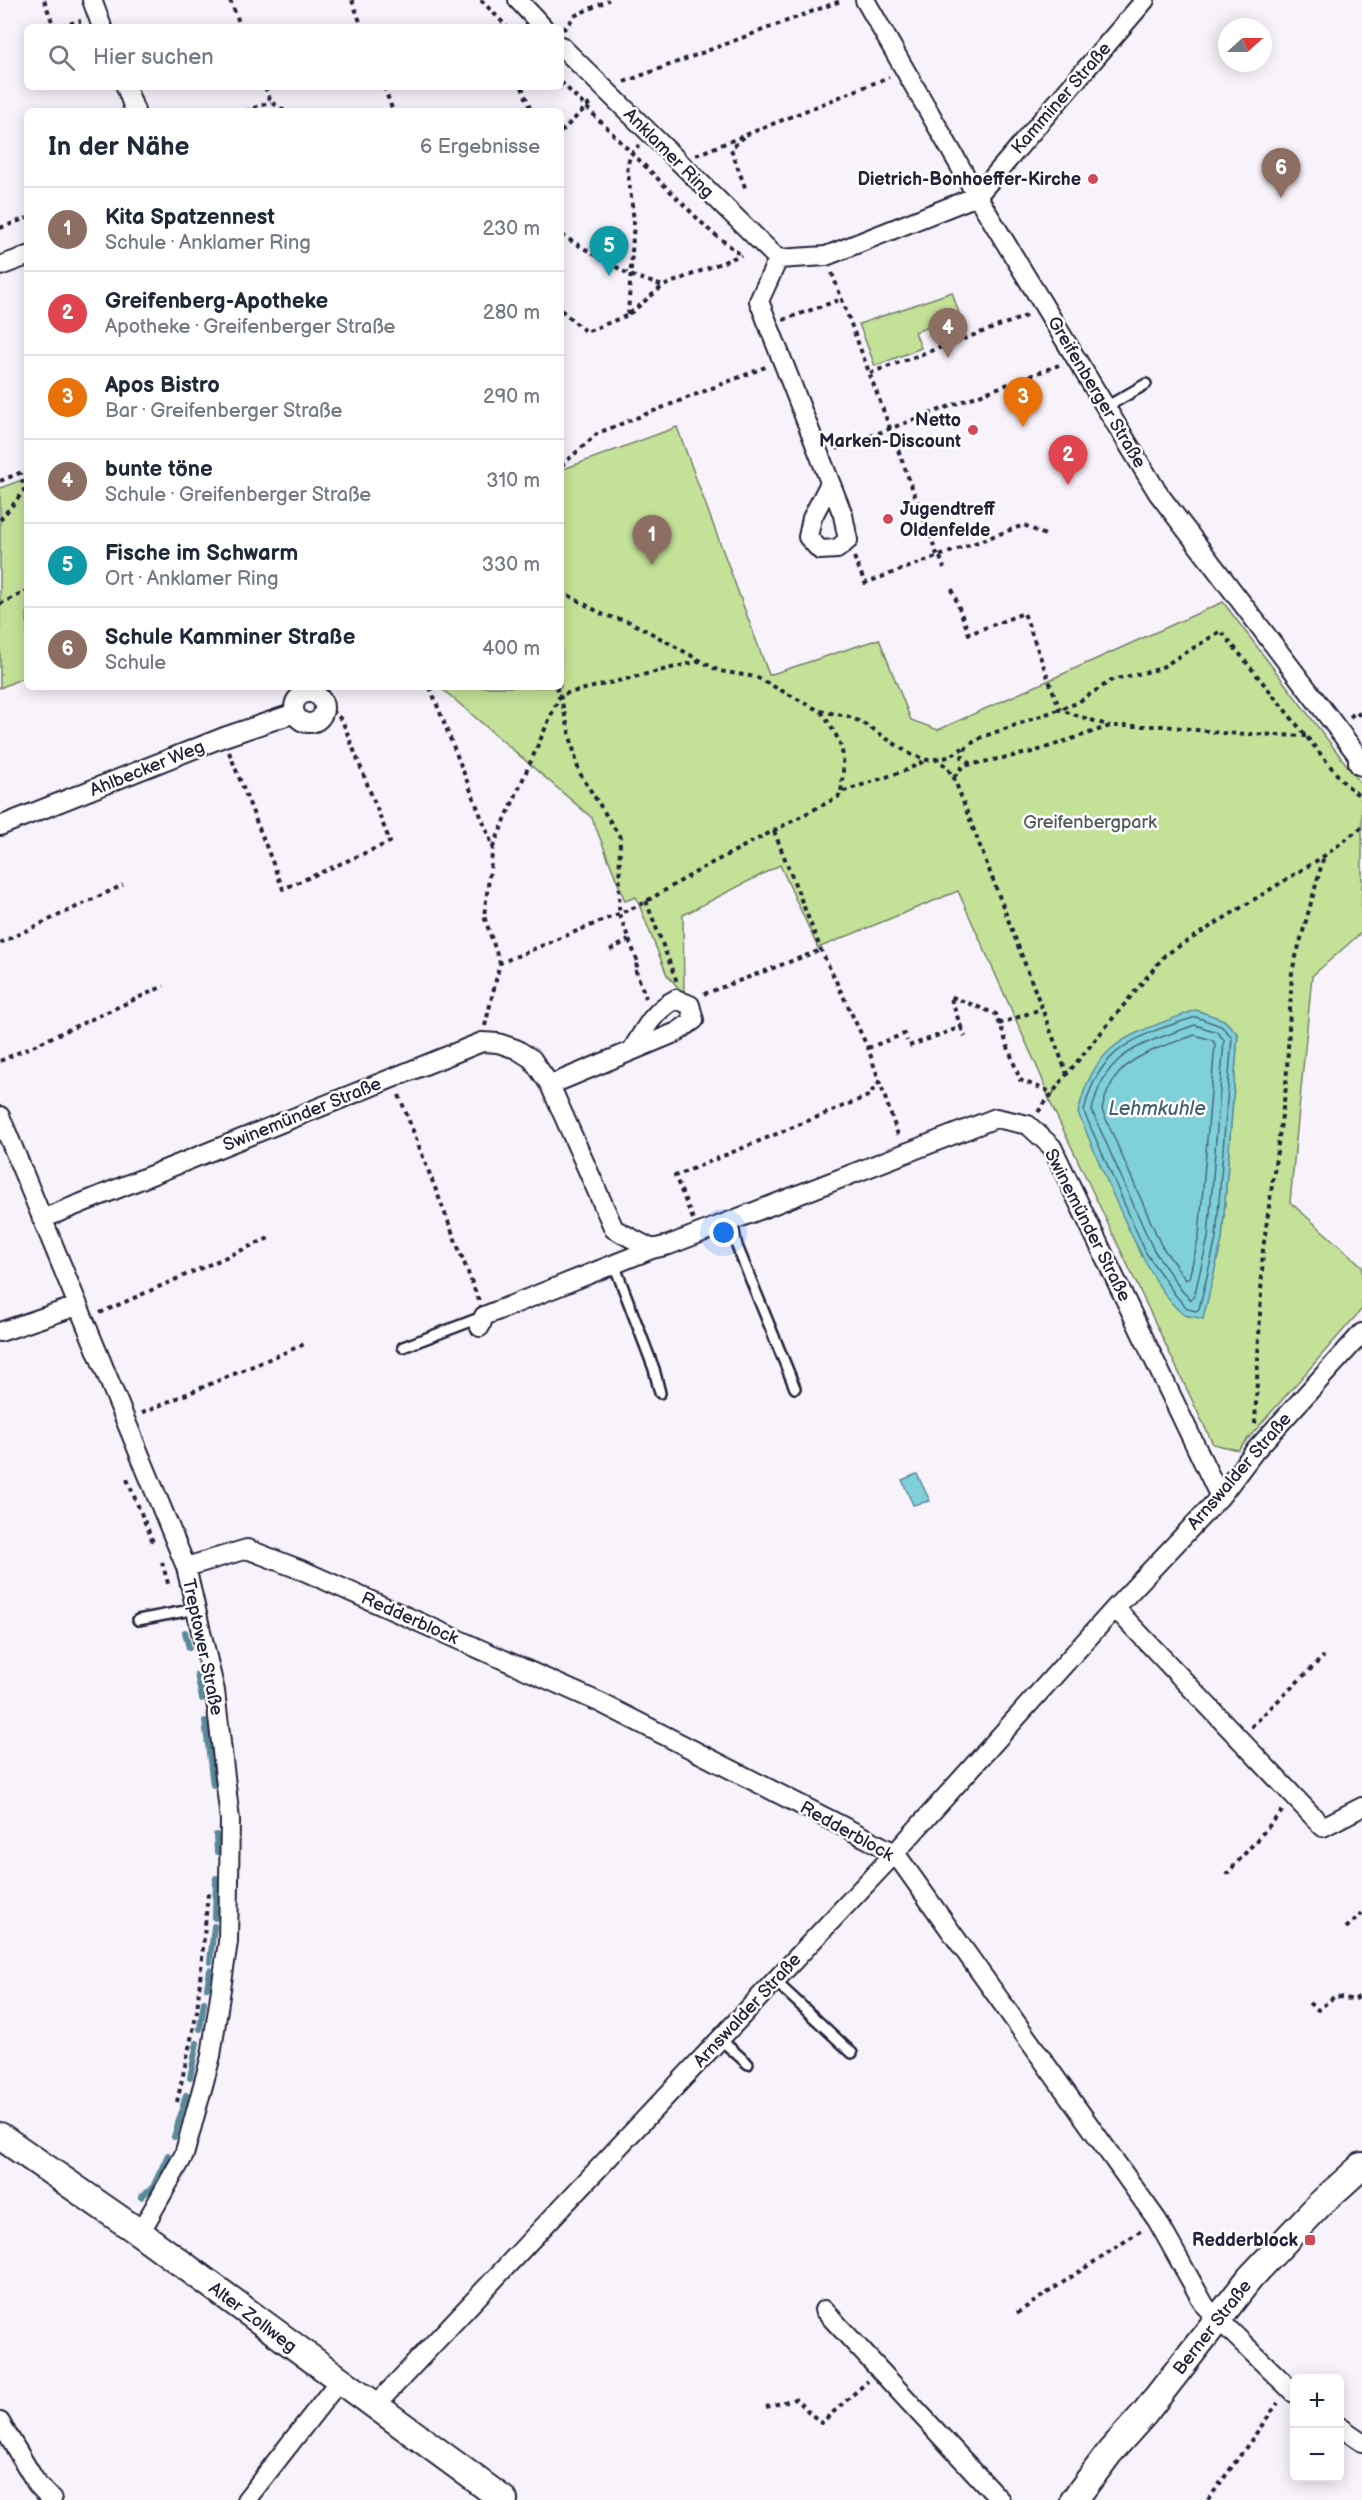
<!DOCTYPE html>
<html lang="de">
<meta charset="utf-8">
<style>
body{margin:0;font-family:"Balsamiq Sans",sans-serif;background:#f6f6f7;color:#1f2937}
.controls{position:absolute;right:18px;bottom:18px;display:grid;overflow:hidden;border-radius:9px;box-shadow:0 3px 15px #0003}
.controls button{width:54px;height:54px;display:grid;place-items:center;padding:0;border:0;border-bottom:2px solid #e0e1e3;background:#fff;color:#1f2937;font:30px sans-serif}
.compass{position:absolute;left:1218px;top:18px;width:54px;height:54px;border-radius:50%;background:#fff;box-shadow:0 3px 15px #0003;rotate:69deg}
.you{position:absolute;left:724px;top:1233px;width:21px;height:21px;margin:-15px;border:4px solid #fff;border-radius:50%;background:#1a73e8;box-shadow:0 0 0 9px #1a73e833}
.badge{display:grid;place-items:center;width:39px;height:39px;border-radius:50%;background:#d1495b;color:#fff;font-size:20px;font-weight:700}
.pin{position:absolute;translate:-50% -50px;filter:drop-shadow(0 2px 3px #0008)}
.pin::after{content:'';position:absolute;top:32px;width:21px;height:18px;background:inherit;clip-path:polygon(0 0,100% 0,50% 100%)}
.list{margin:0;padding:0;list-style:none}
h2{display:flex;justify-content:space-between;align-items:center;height:78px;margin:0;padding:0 24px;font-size:26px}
h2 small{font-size:20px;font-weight:400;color:#747a83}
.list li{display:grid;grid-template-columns:39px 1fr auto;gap:18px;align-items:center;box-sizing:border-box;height:84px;padding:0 24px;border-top:2px solid #e0e1e3}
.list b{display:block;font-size:22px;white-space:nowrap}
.list p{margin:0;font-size:20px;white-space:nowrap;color:#747a83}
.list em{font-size:20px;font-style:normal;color:#747a83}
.icon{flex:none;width:33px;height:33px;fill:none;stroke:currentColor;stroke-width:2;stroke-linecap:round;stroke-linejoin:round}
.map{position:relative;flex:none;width:1362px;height:2500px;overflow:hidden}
.search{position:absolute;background:#fff;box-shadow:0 3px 15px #0003;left:24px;top:24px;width:540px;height:66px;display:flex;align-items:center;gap:15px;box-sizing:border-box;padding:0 21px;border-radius:9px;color:#747a83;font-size:22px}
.panel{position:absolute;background:#fff;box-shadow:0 3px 15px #0003;left:24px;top:108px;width:540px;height:582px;border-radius:9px}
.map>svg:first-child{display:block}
.green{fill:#c4e198;stroke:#73826a;stroke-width:1.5;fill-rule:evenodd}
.water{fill:#80d0da;stroke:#5a8a9a;stroke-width:1.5}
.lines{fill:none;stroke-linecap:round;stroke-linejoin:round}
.shore{stroke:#48687b;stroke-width:1.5}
.stream{stroke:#5a8a9a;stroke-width:6}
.lane-casing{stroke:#22223b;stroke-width:14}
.street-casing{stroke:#22223b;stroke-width:22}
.secondary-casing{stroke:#22223b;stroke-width:30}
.path{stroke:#22223b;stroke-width:4;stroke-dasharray:4.5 4.5;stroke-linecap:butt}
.lane{stroke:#fff;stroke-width:9}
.street{stroke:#fff;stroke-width:18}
.secondary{stroke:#fff;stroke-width:26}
.poi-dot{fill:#d1495b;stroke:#fff;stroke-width:2}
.labels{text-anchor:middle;stroke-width:5;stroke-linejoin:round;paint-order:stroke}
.street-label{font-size:18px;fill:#22223b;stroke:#fff}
.poi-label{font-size:18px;font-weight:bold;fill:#22223b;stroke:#fff;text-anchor:end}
.park-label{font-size:18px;fill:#535b57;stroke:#fff}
.water-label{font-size:20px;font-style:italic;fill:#435f73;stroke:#fff}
</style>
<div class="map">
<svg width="1362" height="2500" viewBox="0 0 1362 2500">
<rect width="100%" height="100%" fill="#f8f2fb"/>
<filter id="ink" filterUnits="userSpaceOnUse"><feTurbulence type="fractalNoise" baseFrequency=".0167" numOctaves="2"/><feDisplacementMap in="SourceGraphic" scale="12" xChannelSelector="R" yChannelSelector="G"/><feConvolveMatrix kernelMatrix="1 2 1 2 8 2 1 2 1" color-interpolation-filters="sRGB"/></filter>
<g filter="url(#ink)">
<path class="green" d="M952 292 960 316 915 332 921 348 875 366 859 324Z
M677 427 769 675 879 639 911 720 938 730 1223 602 1362 785V932L1312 976 1290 1202 1362 1266V1309L1238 1450 1213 1444 1050 1102 1042 1078 958 891 818 948 780 865 683 915 684 994 667 975 636 897 625 901 592 818 440 687H561V470ZM1238 1034 1222 1240 1208 1295 1141 1256 1117 1197Z
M27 478V676L0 688V488Z"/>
<path class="water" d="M1196 1010 1224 1020 1238 1034 1222 1240 1203 1319C1198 1317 1190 1317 1185 1315 1150 1295 1097 1155 1078 1113 1094 1039 1133 1034 1196 1010Z
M917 1474 930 1501 913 1505 902 1480Z"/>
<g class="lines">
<path class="shore" d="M1196 1017 1221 1026 1232 1037 1216 1239 1199 1309 1196 1311 1188 1309 1176 1296 1146 1253 1084 1112C1097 1047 1139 1035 1196 1017Z
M1195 1025 1217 1032 1224 1040 1208 1238 1194 1297 1191 1300 1182 1291 1153 1249 1092 1111C1104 1050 1144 1044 1195 1025Z
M1195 1035 1212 1040 1215 1044 1199 1236 1189 1278 1186 1280 1161 1245 1102 1110C1112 1058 1151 1051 1195 1035Z"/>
<path class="stream" d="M185 1632 189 1648
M197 1674 202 1699
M205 1721 213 1785
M216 1835 217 1852
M215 1918 216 1878
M210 1962 214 1926
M207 1988 210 1970
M200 2029 204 2002
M190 2078 197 2043
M174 2137 186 2095
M141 2197 153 2187 168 2155"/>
<g class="lane-casing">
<path id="lane" d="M1106 407 1146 384
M732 1221 737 1246 795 1388
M614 1264 654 1369 660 1393
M403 1347 482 1317
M138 1620 196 1609
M775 1981 852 2053
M720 2039 748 2064"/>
</g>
<g class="street-casing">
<path id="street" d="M92 0 102 27
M518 0 543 27
M865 0 977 196 1158 493 1362 761
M561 46 778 259 826 256 977 196 1145 0
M126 87 135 111
M778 259 759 301 843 515 848 540 837 549 820 550 808 537 812 518 829 485
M0 266 27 256
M294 708a15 15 0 1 1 30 0a15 15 0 1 1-30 0Z
M0 826 224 737 295 713
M550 1085 677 1032 694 1020 690 1005 676 999C653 1011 645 1029 632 1050
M0 1116 186 1567 215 1691 230 1820 228 1942 211 2056 184 2155 140 2233
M42 1219 482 1042 498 1043 516 1049 532 1059 550 1085 614 1229 652 1249 669 1245 996 1118 1028 1125 1052 1147 1220 1497
M480 1327 484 1316 652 1249
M0 1332 77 1306
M186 1567 247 1549 304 1571 601 1703 895 1853 1157 2220 1205 2306 1294 2393
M1115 1608 1323 1827 1362 1807
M824 2310 1000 2500
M374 2407 895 1853 1115 1608 1220 1497 1254 1452 1362 1333
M0 2422 37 2484 52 2500
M1340 2427 1362 2442
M246 2500 339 2381"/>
</g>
<g class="secondary-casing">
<path id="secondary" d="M1362 761V762
M0 2136 140 2233 504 2500
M1074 2500 1110 2452 1144 2414 1250 2278 1320 2204 1362 2166"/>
</g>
<path class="path" d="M44 0 54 27 81 21
M230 0 241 27
M352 0 362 27
M481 0 507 27
M563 30 576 15 609 0
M561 82 708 229 741 255
M624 82 843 0
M265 87 271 102 285 111
M384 87 393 111
M522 87 531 111
M245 111 271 102
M561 132 592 101
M744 137 731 149 746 190
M696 155 889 77
M0 228 27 218
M561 235 630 275 663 286
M832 273 938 557
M561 310 586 332 628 315 663 286 741 255
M628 315 634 221 627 166 631 154 639 145
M783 320 842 299
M870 373 1029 315
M836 449 1059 365
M561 466 598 433 768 366
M0 481 27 470
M0 520 24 491 21 473
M854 557 865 583 1024 525 1045 535
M940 557 944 568
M952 589 969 634 1024 613 1060 710 1110 726
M561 591 604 615 630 622 651 633 719 671 756 677 820 711 847 716 863 723 910 754 927 760 935 759 946 766 954 778 1067 1074
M0 604 27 591
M430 687 493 847 484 916 500 963
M556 687 560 695 579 772 620 837 619 914 639 965 634 966 646 998
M821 711C844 746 846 750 841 792
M1350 717 1356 712 1362 717
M229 752 283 889 390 842 342 720 324 704 328 687
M935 759 949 757 963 748
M970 764 962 757 967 746 982 737 1077 703 1112 680 1159 669 1221 631 1344 783 1362 798
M954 777 963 766 1033 752 1110 726H1165L1222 733 1306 736
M774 831 821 950 868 1048 899 1138
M493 847 560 695 700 661
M646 901 677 982
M0 943 123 885
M610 950 629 940
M704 994 821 950
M999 1024 1041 1009
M485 1026 500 963 640 905 708 865 838 797 841 792 907 770 926 760
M961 1027 965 1037
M909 1046 961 1027 950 996 996 1014 1020 1080 1054 1093
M868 1048 904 1034 907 1041
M0 1061 164 986
M399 1095 479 1301
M1038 1112 1067 1074 1165 955 1324 856 1362 827
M693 1219 675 1176 868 1096 880 1081
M100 1313 269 1238
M142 1413 307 1343
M1255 1424 1263 1249 1286 1087 1292 971 1324 856
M127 1479 153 1542
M162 1562 169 1587
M1251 1727 1324 1656
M1226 1875 1284 1809
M1346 1928 1362 1913
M1309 2003 1318 2010 1335 1996 1354 2000 1362 1995
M177 2102 197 2012 208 1893
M1017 2313 1142 2230
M766 2407 795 2399 821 2423 868 2381
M1208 2500 1278 2403"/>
<use href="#lane" class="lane"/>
<use href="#street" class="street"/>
<use href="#secondary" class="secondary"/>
</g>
</g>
<g class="poi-dot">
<circle cx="1093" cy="179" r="6"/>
<circle cx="973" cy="430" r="6"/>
<circle cx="888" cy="519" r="6"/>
<rect x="1304" y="2234" width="12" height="12" rx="3"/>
</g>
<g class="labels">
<g class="street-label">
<text transform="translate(1061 98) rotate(-49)" y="6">Kamminer Straße</text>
<text transform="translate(669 153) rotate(45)" y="6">Anklamer Ring</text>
<text transform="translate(1097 392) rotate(59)" y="6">Greifenberger Straße</text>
<text transform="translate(147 768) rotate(-22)" y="6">Ahlbecker Weg</text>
<text transform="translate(302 1114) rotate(-22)" y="6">Swinemünder Straße</text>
<text transform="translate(1088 1225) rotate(63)" y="6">Swinemünder Straße</text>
<text transform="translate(1239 1471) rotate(-49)" y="6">Arnswalder Straße</text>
<text transform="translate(410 1618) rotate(24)" y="6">Redderblock</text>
<text transform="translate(203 1647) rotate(78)" y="6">Treptower Straße</text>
<text transform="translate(847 1831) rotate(29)" y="6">Redderblock</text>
<text transform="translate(747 2010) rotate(-47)" y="6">Arnswalder Straße</text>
<text transform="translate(253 2317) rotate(37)" y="6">Alter Zollweg</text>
<text transform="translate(1212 2327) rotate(-52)" y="6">Berner Straße</text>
</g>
<g class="poi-label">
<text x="1081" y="185">Dietrich-Bonhoeffer-Kirche</text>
<text x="961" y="426">Netto<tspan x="961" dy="21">Marken-Discount</tspan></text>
<text x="900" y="515" text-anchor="start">Jugendtreff<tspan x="900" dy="21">Oldenfelde</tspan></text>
<text x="1298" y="2246">Redderblock</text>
</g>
<g class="park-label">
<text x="1090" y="828">Greifenbergpark</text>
</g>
<g class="water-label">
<text x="1157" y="1115">Lehmkuhle</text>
</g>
</g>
</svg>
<div class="controls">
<button>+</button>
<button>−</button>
</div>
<svg class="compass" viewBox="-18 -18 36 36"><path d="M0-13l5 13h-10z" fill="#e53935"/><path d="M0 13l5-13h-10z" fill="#747a83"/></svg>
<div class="you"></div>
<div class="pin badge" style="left:652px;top:565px;background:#8d6e63">1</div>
<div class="pin badge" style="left:1068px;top:485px;background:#e0444e">2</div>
<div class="pin badge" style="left:1023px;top:427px;background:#e8710a">3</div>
<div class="pin badge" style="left:948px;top:358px;background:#8d6e63">4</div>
<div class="pin badge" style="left:609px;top:276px;background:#0f9aa8">5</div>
<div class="pin badge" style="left:1281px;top:198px;background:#8d6e63">6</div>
<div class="search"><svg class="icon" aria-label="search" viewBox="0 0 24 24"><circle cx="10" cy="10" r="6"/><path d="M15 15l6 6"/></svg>Hier suchen</div>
<section class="panel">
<h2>In der Nähe<small>6 Ergebnisse</small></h2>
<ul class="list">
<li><span class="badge" style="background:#8d6e63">1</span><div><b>Kita Spatzennest</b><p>Schule · Anklamer Ring</p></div><em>230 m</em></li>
<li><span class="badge" style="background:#e0444e">2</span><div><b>Greifenberg-Apotheke</b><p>Apotheke · Greifenberger Straße</p></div><em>280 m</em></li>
<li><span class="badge" style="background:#e8710a">3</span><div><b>Apos Bistro</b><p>Bar · Greifenberger Straße</p></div><em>290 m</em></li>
<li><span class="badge" style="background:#8d6e63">4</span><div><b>bunte töne</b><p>Schule · Greifenberger Straße</p></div><em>310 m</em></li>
<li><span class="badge" style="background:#0f9aa8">5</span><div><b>Fische im Schwarm</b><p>Ort · Anklamer Ring</p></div><em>330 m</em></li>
<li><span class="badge" style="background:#8d6e63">6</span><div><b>Schule Kamminer Straße</b><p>Schule</p></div><em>400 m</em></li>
</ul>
</section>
</div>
